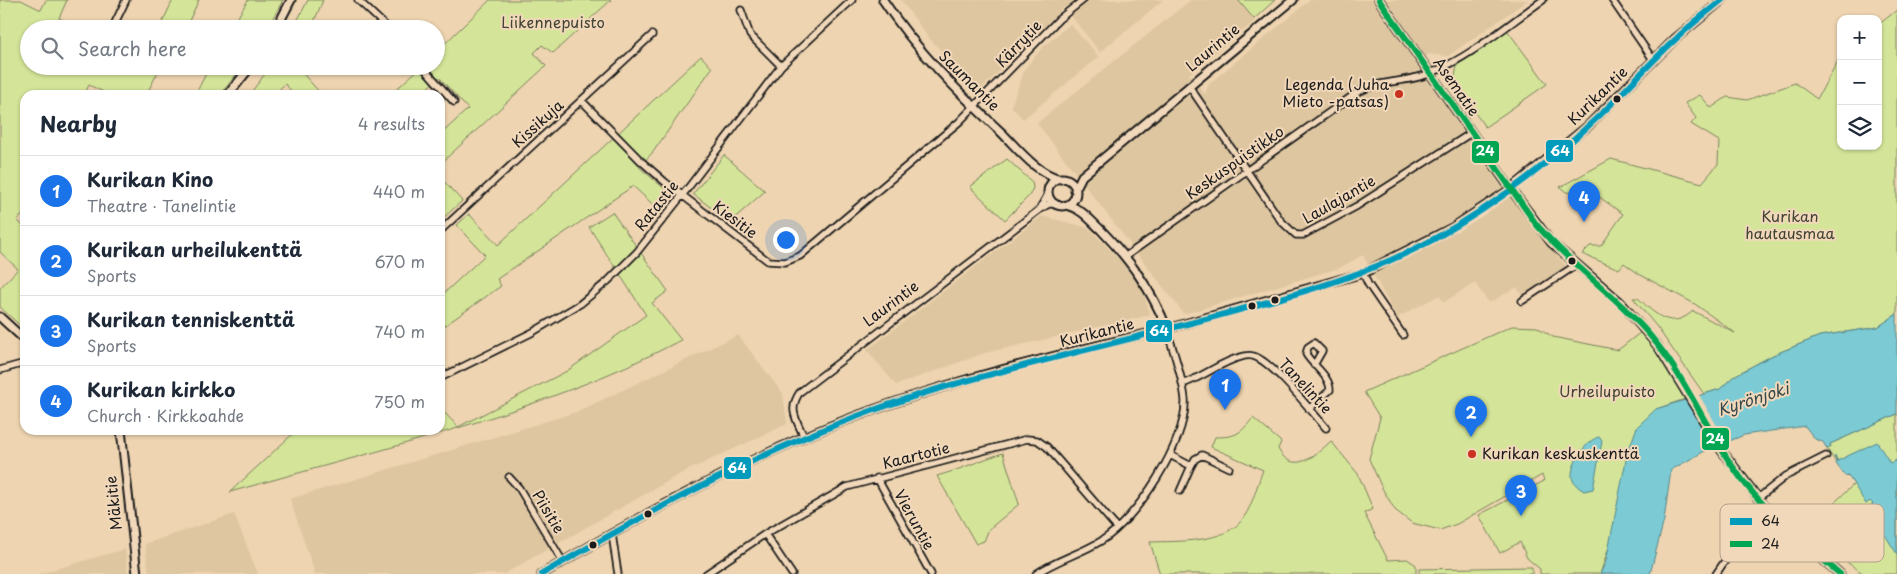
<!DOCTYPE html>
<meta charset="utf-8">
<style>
body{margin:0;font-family:"Playpen Sans",sans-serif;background:#f2f2f3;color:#1f2937}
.controls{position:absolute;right:15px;top:15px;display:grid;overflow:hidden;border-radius:10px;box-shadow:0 1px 4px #0004}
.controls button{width:45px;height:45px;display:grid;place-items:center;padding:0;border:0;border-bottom:1px solid #e0e1e3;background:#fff;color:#1f2937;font:25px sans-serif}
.you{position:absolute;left:785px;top:239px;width:18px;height:18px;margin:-12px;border:4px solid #fff;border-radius:50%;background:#1a73e8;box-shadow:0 0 0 8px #1a73e833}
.badge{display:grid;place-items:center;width:32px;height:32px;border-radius:50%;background:#1a73e8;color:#fff;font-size:16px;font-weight:700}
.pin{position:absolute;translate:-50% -41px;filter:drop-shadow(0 1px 2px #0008)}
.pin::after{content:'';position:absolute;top:26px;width:18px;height:15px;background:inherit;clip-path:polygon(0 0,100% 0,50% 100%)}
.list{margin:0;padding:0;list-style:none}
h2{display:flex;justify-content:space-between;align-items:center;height:65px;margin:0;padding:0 20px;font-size:21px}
h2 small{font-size:16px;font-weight:400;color:#747a83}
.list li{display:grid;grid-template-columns:32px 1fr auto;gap:15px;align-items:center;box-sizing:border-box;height:70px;padding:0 20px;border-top:1px solid #e0e1e3}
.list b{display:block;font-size:19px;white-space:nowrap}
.list p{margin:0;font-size:16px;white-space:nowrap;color:#747a83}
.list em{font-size:16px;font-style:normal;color:#747a83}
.icon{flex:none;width:28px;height:28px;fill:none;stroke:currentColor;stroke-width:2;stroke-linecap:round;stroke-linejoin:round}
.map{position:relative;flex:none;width:1897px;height:574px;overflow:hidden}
.search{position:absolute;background:#fff;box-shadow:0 1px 4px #0004;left:20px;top:20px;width:425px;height:55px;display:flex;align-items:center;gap:12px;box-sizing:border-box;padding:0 18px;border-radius:28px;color:#747a83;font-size:19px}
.panel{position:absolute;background:#fff;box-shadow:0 1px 4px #0004;left:20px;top:90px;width:425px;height:345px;border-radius:15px}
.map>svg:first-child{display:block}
.built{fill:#dec6a0}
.green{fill:#d4e599;stroke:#78805a}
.water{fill:#7bcbd4;stroke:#55858a}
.pier{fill:#eed4b0}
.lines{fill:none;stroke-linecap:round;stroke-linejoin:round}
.stream{stroke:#55858a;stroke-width:2}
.minor-casing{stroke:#1c1c1c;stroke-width:9}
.tertiary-casing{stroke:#1c1c1c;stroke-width:11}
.secondary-casing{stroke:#1c1c1c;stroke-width:11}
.minor{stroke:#f2d8ba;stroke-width:5.5}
.tertiary{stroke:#f2d8ba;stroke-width:7}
.secondary{stroke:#f2d8ba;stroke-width:8}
.bus-1-casing{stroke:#f2d8ba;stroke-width:10}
.bus-2-casing{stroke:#f2d8ba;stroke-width:10}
.bus-1{stroke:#039bbc;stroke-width:6}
.bus-2{stroke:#00a651;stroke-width:6}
.poi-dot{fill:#c8321e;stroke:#f2d8ba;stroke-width:2}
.bus-dot{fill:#1c1c1c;stroke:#f2d8ba;stroke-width:2}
.labels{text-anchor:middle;stroke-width:4;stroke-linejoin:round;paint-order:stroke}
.park-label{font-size:15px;fill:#414435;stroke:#f2d8ba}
.street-label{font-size:15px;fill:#1c1c1c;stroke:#f2d8ba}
.poi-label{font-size:15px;fill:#1c1c1c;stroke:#f2d8ba;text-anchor:end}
.water-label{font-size:16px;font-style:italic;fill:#34484a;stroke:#f2d8ba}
.key{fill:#f2d8ba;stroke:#b2a08b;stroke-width:1}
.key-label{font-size:14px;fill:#1c1c1c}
.line-badge{stroke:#f2d8ba;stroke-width:2}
.badge-label{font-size:14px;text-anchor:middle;font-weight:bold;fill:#fff}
</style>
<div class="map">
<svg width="1897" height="574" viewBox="0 0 1897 574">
<rect width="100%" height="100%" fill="#eed4b0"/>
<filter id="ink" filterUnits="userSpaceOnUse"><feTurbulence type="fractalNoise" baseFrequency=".02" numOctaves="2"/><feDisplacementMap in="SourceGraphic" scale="10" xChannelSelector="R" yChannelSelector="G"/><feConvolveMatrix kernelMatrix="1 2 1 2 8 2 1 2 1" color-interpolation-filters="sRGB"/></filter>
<g filter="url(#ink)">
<path class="built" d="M901 0H1163L1100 52 1064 7 980 90 928 37Z
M1191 0H1238L1255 21 1189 74 1205 94 1209 84 1310 0H1528L1448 56 1428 54 1420 69 1518 207 1571 273 1526 302 1517 287 1489 303 1475 283 1444 302 1439 295 1397 318 1363 255 1339 268 1184 314 1037 123Z
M1070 24 1099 57 1023 119 1011 106 1026 67 1042 48Z
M1042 216 1089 228 1128 269 1142 288 1150 315 985 353 896 385 867 350Z
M738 335 783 394 787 424 682 473 504 574H315L290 499 577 412Z
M234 514 258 574H149L145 544Z
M125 549 128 574H39Z"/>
<path class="green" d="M0 0H21L41 10 46 0H67L59 18 80 29H29V66H161L146 95H110L89 85 84 95H25V213L17 220 25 228V330L0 307V288L18 269 0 252Z
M173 0H199L185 29H159Z
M248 0H283L267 29H231Z
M308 0H323L311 29H293Z
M490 0H611L553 53 542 45 534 53 546 66 440 164V135L468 109 439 77 420 95H390L422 66H436V52Z
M1238 0H1275L1254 19Z
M1897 10V314L1878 327 1820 336 1773 355 1734 376 1720 389 1704 394 1657 327 1633 298H1638C1655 314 1671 331 1693 311L1735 333 1695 304 1639 274 1624 263 1619 269 1582 254 1590 246H1601L1623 214 1598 196 1566 192 1560 187 1611 159 1702 183 1718 164 1719 141 1691 124 1696 118 1685 103 1700 95 1711 108 1727 97 1747 100 1795 83 1817 99 1841 55V146H1878V25Z
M1507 30 1547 84 1485 127 1454 83 1457 65Z
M701 56 712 68 653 152 639 167 672 195 660 211 633 186 497 279 501 286 440 329V297L485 255 457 225 469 214 498 245Z
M210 66H243L220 95H195Z
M271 66H296L322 95H295L285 84 273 95H249Z
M724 155 765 191 730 222 693 194Z
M1007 159 1032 182 1033 188 1029 196 1005 220 970 187Z
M440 177 462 201 440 221Z
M612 212 668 291 652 303 681 340C542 413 381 449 230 492L297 430H440V408L458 427 567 371 646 315 589 227Z
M1512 326 1537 327 1553 337 1618 350 1641 332 1672 374 1685 399 1656 409 1600 574H1540V569L1527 558 1520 542 1500 553 1479 515 1544 481 1542 475 1457 524 1440 530 1412 523 1395 510 1382 488 1369 459 1380 418 1364 392Z
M1897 414V574H1864L1812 538 1837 517 1832 505 1854 484 1848 475 1845 476 1827 449 1831 447 1830 444Z
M1253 418 1281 442 1278 449C1293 476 1315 456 1331 441L1358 474 1373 509 1364 513 1388 560 1407 559 1416 565V574H1160L1150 542C1177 541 1228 544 1244 517 1253 504 1257 485 1263 470L1211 447 1215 437C1236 437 1240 434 1253 418Z
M1003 453 1019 504 989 529 984 541 976 544 937 476C960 470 980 460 1003 453Z
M1532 567V574H1419V569Z"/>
<path class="water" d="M1897 314V414L1830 444 1831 447 1827 449 1823 442 1815 439 1805 426 1744 435 1703 452 1671 470 1664 520 1650 574H1600L1606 561 1627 455 1637 427 1656 409 1720 389 1734 376 1773 355 1820 336 1878 327Z
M1599 437 1602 441 1593 489 1584 491C1579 488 1572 483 1572 476 1571 464 1587 439 1599 437Z
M1877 442 1890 463 1897 460V554L1868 508 1873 504 1870 501 1866 504 1848 475 1845 476 1835 462Z"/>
<path class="pier" d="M1698 393 1728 445 1715 450 1684 397Z"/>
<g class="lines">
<path class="stream" d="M1835 457 1837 461"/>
<g class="minor-casing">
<path id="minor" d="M358 0 389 29
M1612 0 1654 61
M741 10 750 35 781 66
M112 29 126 0
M422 66 454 102
M1189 86 1281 221 1296 235H1303L1357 206 1471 133
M582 101 641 161 665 182 768 261 785 262 800 256 959 122 1059 19 1083 0
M1040 208 1048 194
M440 231 652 35
M1126 256 1358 92C1382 79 1408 83 1431 73 1472 56 1507 25 1543 0
M1363 273 1368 284 1403 335
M1522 301 1576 265
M0 370 25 363
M440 378 533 332 580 304 608 281 637 252 688 188 781 66 852 0
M1182 384C1202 378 1222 361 1241 357 1244 356 1249 355 1253 356 1271 360 1312 412 1326 428
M1309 409 1330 390C1330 376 1312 365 1306 354L1308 347 1314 343 1322 351 1314 365
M804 437C796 419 788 409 800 392L1039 210 1049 204H1056
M1170 455 1191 466 1195 459 1202 455 1229 468
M509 477 519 488 563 562
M877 478 931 574
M1180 491 1191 466
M1757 499 1786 476 1826 456
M612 534 618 574
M765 534 792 574
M706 574 765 534 847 487 1027 439 1037 440 1047 447 1117 528
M1036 574C1056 560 1080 554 1101 541 1136 520 1187 442 1185 400 1183 377 1173 352 1167 329
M1716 574 1763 505"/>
</g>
<g class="tertiary-casing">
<path id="tertiary" d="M883 0C916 50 958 92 1002 133 1019 150 1037 174 1061 179
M1379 0 1511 189
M276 29 291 0
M228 95 251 66
M1048 192a14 14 0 1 1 28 0a14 14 0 1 1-28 0Z
M1075 190 1082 176 1293 0
M0 317 25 340
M121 430 137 574
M542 574C643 515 747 457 857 416 955 379 1065 353 1167 329 1152 290 1130 260 1101 230 1090 220 1082 209 1067 205"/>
</g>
<g class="secondary-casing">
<path id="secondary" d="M1511 189 1551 242 1621 303 1658 346 1722 451 1763 505 1781 524 1840 574
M1167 329 1363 273 1452 228 1511 189 1588 126 1676 38 1722 0"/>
</g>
<use href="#minor" class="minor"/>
<use href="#tertiary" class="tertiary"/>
<use href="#secondary" class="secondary"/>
<g class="bus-1-casing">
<path id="bus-1" d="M542 574C671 499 804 427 948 386 1047 358 1147 336 1246 308 1311 290 1374 272 1434 239 1494 206 1551 162 1600 115 1626 91 1649 63 1676 39 1690 25 1706 13 1722 0"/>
</g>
<g class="bus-2-casing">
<path id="bus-2" d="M1379 0 1536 224C1573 268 1622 299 1657 344 1687 382 1706 428 1733 467 1762 510 1801 541 1840 574"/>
</g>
<use href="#bus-1" class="bus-1"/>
<use href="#bus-2" class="bus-2"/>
</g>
</g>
<g class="poi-dot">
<circle cx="1399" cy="94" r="5"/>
<circle cx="1472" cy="454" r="5"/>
</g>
<g class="bus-dot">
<circle cx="1617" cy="99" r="4.5"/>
<circle cx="1572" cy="261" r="4.5"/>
<circle cx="1275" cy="300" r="4.5"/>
<circle cx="1252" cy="306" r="4.5"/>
<circle cx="648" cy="514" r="4.5"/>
<circle cx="593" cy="545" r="4.5"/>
</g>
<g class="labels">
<g class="park-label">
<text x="553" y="28">Liikennepuisto</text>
<text x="1790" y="222">Kurikan<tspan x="1790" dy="17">hautausmaa</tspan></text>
<text x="1607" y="397">Urheilupuisto</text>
</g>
<g class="street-label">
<text transform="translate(1019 44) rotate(-46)" y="5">Kärrytie</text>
<text transform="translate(1213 48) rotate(-40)" y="5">Laurintie</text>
<text transform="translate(969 81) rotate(45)" y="5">Saumantie</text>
<text transform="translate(1456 87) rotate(55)" y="5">Asematie</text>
<text transform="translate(1598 96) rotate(-44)" y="5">Kurikantie</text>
<text transform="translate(538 124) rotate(-42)" y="5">Kissikuja</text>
<text transform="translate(1235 163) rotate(-35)" y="5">Keskuspuistikko</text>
<text transform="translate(1339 200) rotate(-30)" y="5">Laulajantie</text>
<text transform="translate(657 206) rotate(-51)" y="5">Ratastie</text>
<text transform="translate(735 220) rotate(37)" y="5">Kiesitie</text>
<text transform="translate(891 304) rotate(-37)" y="5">Laurintie</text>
<text transform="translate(1097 333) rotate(-14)" y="5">Kurikantie</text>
<text transform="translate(1305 386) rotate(47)" y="5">Tanelintie</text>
<text transform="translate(916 456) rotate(-14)" y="5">Kaartotie</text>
<text transform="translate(114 503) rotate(-96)" y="5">Mäkitie</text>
<text transform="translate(548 512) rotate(59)" y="5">Piisitie</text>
<text transform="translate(914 520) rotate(61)" y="5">Vieruntie</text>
</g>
<g class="poi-label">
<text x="1389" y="90">Legenda (Juha<tspan x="1389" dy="17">Mieto -patsas)</tspan></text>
<text x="1482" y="459" text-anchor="start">Kurikan keskuskenttä</text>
</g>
<g class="water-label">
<text transform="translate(1753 399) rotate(-18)" y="6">Kyrönjoki</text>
</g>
</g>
<rect x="1720" y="504" width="164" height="58" rx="8" class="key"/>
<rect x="1730" y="518" width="22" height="7" fill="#039bbc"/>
<rect x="1730" y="541" width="22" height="6" fill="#00a651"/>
<g class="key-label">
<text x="1761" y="526">64</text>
<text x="1761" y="549">24</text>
</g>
<g class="line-badge">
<rect x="1545" y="139" width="29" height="24" rx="5" fill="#039bbc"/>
<rect x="1471" y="140" width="29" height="24" rx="5" fill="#00a651"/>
<rect x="1145" y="319" width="28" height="24" rx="5" fill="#039bbc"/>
<rect x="1701" y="427" width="29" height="24" rx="5" fill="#00a651"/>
<rect x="723" y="456" width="29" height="24" rx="5" fill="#039bbc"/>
</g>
<g class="badge-label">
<text x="1560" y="156">64</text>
<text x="1485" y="156">24</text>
<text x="1159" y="336">64</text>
<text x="1715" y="444">24</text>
<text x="737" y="473">64</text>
</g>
</svg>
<div class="controls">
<button>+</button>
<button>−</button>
<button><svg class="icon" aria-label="layers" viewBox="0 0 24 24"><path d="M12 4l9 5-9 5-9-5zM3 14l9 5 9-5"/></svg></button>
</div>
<div class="you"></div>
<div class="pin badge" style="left:1225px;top:410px">1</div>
<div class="pin badge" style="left:1471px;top:437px">2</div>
<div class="pin badge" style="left:1521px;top:516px">3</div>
<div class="pin badge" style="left:1584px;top:222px">4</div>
<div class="search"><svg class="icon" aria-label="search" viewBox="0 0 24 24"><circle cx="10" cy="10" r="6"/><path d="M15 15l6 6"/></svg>Search here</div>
<section class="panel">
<h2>Nearby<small>4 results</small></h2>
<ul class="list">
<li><span class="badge">1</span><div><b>Kurikan Kino</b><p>Theatre · Tanelintie</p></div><em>440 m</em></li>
<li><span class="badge">2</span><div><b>Kurikan urheilukenttä</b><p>Sports</p></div><em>670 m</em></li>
<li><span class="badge">3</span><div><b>Kurikan tenniskenttä</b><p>Sports</p></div><em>740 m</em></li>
<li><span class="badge">4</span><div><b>Kurikan kirkko</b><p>Church · Kirkkoahde</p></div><em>750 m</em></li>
</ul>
</section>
</div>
